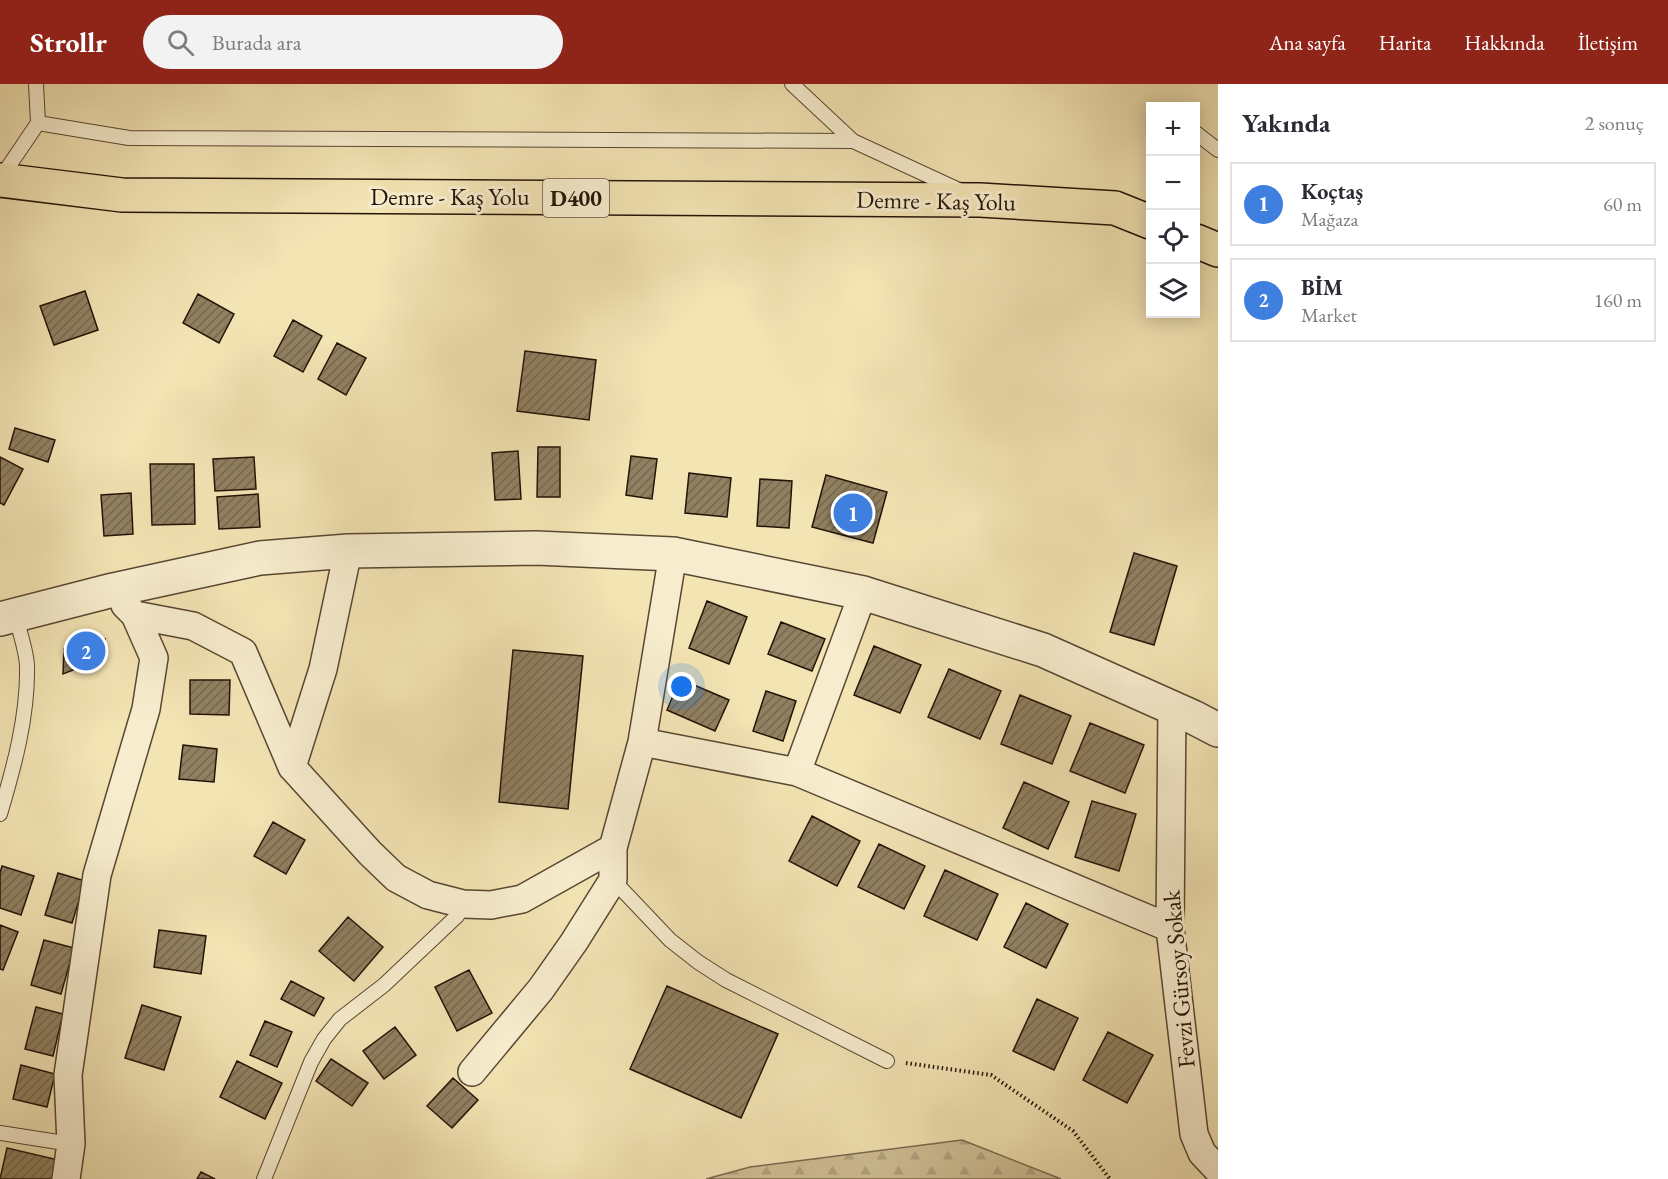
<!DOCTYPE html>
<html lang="tr">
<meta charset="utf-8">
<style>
body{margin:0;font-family:"EB Garamond",serif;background:#f2f2f3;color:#2b2b33}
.controls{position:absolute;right:18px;top:18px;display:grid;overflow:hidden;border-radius:0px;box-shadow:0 3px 15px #0003}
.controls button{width:54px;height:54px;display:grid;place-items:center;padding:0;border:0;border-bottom:2px solid #e1e1e2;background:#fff;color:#2b2b33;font:30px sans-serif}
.you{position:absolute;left:682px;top:603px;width:21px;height:21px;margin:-15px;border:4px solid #fff;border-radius:50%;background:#1a73e8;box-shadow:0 0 0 9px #1a73e833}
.badge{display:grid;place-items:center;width:39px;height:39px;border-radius:50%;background:#8f2418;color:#fff;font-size:20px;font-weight:700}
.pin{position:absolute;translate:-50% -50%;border:3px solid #fff;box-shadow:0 2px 6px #0006}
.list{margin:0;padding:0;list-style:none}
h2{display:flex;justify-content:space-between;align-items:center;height:78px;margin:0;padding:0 24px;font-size:26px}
h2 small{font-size:20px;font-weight:400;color:#7c7c81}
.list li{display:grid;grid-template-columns:39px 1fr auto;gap:18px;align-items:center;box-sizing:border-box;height:84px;margin:0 12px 12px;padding:0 12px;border:2px solid #e1e1e2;border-radius:0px}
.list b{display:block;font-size:22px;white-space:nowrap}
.list p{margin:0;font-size:20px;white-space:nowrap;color:#7c7c81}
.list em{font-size:20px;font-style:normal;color:#7c7c81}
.icon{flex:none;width:33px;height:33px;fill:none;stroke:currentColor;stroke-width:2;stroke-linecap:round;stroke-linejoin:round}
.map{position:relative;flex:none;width:1218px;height:1095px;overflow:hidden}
header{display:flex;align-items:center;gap:36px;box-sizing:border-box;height:84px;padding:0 30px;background:#8f2418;color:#fff}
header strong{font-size:28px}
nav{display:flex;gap:33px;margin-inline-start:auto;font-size:21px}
.search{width:420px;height:54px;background:#f2f2f3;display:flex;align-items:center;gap:15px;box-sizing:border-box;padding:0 21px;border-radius:33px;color:#7c7c81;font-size:22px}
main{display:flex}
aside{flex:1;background:#fff}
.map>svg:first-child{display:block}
.forest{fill:url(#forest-firs);stroke:#7a6a4f;stroke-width:1.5}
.building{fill:url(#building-hatch);stroke:#251307;stroke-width:1.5}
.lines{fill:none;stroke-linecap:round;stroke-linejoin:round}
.service-casing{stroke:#584732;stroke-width:16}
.minor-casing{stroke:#584732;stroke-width:30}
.tertiary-casing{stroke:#584732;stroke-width:36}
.trunk-casing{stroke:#251307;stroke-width:36}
.path{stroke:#251307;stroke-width:4;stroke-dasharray:1.5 3;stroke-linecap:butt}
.service{stroke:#f7edce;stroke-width:14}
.minor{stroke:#f7edce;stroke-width:27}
.tertiary{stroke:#f7edce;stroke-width:33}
.trunk{stroke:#f3e4b4;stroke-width:33}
.labels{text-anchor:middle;stroke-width:6;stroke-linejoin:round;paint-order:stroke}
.shield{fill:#f7edce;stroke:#645443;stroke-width:1.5}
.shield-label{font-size:22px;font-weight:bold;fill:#251307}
.street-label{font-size:24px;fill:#251307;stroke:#f7edce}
</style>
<header>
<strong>Strollr</strong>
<div class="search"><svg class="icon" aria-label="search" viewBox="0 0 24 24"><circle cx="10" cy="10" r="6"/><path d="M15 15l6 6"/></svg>Burada ara</div>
<nav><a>Ana sayfa</a><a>Harita</a><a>Hakkında</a><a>İletişim</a></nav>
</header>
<main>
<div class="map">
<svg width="1218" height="1095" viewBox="0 0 1218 1095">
<defs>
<pattern id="forest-firs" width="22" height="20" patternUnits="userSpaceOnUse" patternTransform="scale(1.5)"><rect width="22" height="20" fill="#d0c097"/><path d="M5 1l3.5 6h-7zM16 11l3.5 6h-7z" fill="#b2a481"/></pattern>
<pattern id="building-hatch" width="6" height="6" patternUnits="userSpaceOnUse" patternTransform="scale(1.5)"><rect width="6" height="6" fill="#908061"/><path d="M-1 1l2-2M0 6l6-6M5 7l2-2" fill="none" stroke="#75684e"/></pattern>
</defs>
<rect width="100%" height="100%" fill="#f3e4b4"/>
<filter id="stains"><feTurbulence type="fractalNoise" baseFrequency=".00333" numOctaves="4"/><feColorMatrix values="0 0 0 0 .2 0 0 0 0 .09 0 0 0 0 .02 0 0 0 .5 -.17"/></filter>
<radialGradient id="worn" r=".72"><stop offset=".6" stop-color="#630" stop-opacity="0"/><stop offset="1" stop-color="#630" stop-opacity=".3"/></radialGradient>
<path class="forest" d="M962 1056 1061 1095H706L750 1083Z"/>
<path class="building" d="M85 207 98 246 54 261 40 222Z
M198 210 234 230 219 259 183 239Z
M293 236 322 252 303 288 274 272Z
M337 259 366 274 346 311 318 295Z
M525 267 596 276 589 336 517 327Z
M15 344 55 356 48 378 9 365Z
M538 363H560V413H537Z
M518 367 521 415 495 416 492 369Z
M631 372 657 375 652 415 626 411Z
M0 373 23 385 4 421 0 419Z
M254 373 256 405 215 407 213 375Z
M150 380H194L195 440 152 441Z
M689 389 731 394 727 433 685 429Z
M826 391 887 408 873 459 812 443Z
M760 395 792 397 789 444 757 442Z
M131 409 133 450 104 452 101 411Z
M258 410 260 443 219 445 217 413Z
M1134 469 1177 482 1154 561 1110 548Z
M707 517 747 533 729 580 689 564Z
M781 538 825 555 812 587 768 570Z
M105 555 106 573 63 590 64 565Z
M874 562 921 581 900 629 854 611Z
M513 566 583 572 568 725 499 718Z
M949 585 1001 607 980 655 928 633Z
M680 595 729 616 715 647 667 626Z
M190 596H230L229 631 190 630Z
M766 607 796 617 783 657 753 647Z
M1020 611 1071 632 1052 680 1001 660Z
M1090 639 1144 661 1125 709 1070 687Z
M183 661 217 665 214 698 179 695Z
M1024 698 1069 718 1048 765 1003 744Z
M1092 717 1136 730 1119 787 1075 773Z
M812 732 860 757 837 802 789 777Z
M273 738 305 756 286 790 254 772Z
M879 760 925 782 904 825 858 803Z
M2 782 34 792 21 831 0 824V789Z
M945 786 998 810 977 856 924 832Z
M58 789 85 797 72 839 45 831Z
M1026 819 1068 840 1046 884 1004 863Z
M348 833 383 863 354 897 319 867Z
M0 841 18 848 3 886 0 885Z
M159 846 206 852 201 890 154 883Z
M44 856 74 864 61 910 31 901Z
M469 886 492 929 457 947 435 903Z
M291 897 324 914 314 932 281 915Z
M667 902 778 950 741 1034 630 985Z
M1037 915 1078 934 1054 986 1013 967Z
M142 921 181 933 164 986 125 974Z
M36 923 63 930 53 972 25 965Z
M265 937 292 948 277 983 250 971Z
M395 943 416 971 384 995 363 967Z
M1108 948 1153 971 1127 1019 1083 996Z
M331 975 368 999 352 1022 316 997Z
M237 977 282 999 265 1035 220 1013Z
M21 981 55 990 47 1023 13 1015Z
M453 994 478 1016 452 1044 427 1022Z
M7 1064 67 1078 63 1095H0Z
M201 1088 215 1095H197Z"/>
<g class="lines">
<g class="service-casing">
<path id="service" d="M792 0 853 57
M38 39 129 54 853 57 959 106
M1196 49 1218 66
M0 95 38 39 36 0
M0 730C14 683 28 632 27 583 27 568 19 547 16 532
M613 796 670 856 698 878 726 896 887 977
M0 1049 71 1060
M264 1095 311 978 324 955 340 935 384 901 457 832 463 820"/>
</g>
<g class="minor-casing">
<path id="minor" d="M135 531 193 542 243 568 292 683 370 769 396 794 428 811 463 820 491 821 522 815 613 764 642 658 673 470
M1172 623 1170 844 1194 1050 1202 1069 1218 1086
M642 658 797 688 1170 844
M292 683 323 585 348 467
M797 688 863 509
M472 988 541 905 574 858 613 796V764
M66 1095 71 1060 68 991 97 791 146 625 154 574 135 531 125 521"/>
</g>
<g class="tertiary-casing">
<path id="tertiary" d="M0 535 113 506 260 474 348 467 536 464 673 470 863 509 1043 566 1193 633 1218 646"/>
</g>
<g class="trunk-casing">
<path id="trunk" d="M0 96 122 111 980 116 1115 124 1150 138
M1196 157 1218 166"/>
</g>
<path class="path" d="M906 979 991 991 1073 1047 1110 1095"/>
<use href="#service" class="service"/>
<use href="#minor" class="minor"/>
<use href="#tertiary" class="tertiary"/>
<use href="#trunk" class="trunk"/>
</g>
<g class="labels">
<rect class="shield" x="543" y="95" width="66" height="38" rx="4.5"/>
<g class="shield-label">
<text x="576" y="122">D400</text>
</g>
<g class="street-label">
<text x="450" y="121">Demre - Kaş Yolu</text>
<text transform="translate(936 117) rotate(1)" y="8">Demre - Kaş Yolu</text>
<text transform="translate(1179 895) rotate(-95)" y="8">Fevzi Gürsoy Sokak</text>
</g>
</g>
<rect width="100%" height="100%" filter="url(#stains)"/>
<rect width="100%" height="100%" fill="url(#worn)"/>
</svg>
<div class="controls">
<button>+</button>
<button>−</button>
<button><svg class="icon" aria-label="locate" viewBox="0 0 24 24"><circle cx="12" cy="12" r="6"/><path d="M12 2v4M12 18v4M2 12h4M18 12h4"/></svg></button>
<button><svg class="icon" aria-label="layers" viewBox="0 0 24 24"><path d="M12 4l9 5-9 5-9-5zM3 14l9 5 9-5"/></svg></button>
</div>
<div class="you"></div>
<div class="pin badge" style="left:853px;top:429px;background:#3f7fe0">1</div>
<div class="pin badge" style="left:86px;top:567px;background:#3f7fe0">2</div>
</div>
<aside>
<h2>Yakında<small>2 sonuç</small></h2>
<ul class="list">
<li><span class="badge" style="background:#3f7fe0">1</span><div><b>Koçtaş</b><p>Mağaza</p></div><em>60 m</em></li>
<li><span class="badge" style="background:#3f7fe0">2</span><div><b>BİM</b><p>Market</p></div><em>160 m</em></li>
</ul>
</aside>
</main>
